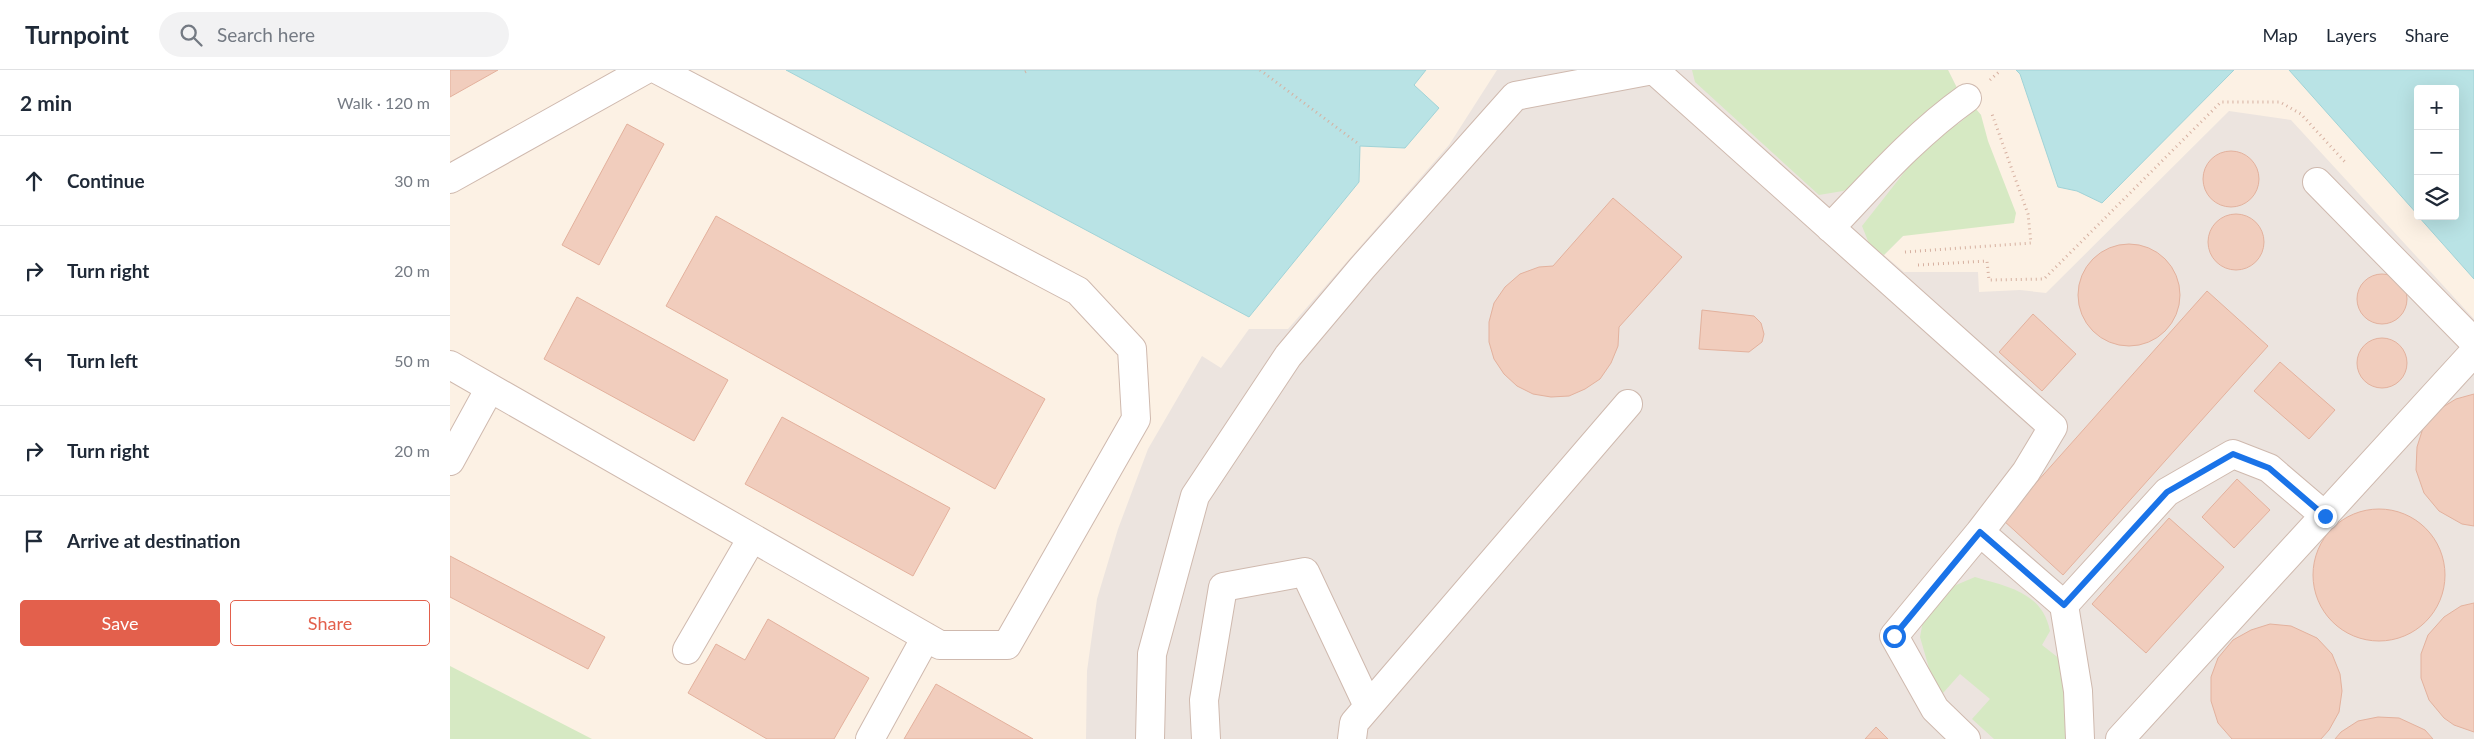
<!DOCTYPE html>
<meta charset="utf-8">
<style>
body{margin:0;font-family:Lato,sans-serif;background:#f2f2f3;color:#1f2937}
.controls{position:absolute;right:15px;top:15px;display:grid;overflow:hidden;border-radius:5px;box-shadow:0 5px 20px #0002}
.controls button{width:45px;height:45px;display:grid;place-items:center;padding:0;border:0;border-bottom:1px solid #e0e1e3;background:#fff;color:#1f2937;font:25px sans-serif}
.stop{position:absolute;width:15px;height:15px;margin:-11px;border:4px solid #1a73e8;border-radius:50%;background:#fff}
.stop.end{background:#1a73e8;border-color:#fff;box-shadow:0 1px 5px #0008}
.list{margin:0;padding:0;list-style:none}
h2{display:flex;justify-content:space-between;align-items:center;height:65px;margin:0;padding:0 20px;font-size:21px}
h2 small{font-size:16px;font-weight:400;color:#747a83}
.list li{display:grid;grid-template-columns:32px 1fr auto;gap:15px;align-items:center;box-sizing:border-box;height:90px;padding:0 20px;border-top:1px solid #e0e1e3}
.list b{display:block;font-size:19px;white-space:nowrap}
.list em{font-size:16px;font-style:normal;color:#747a83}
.actions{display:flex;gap:10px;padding:15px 20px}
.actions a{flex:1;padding:11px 0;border:1px solid #e3604c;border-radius:5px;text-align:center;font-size:18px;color:#e3604c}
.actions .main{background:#e3604c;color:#fff}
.icon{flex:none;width:28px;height:28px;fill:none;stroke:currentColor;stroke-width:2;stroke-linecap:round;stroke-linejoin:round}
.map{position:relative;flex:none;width:2024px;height:669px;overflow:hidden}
header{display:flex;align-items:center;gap:30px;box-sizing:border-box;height:70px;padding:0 25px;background:#fff;border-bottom:1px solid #e0e1e3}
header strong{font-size:24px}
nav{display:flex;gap:28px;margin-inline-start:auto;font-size:18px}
.search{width:350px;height:45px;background:#f2f2f3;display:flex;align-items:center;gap:12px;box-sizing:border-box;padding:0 18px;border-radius:28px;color:#747a83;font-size:19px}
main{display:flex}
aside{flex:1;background:#fff}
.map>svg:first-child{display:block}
.industrial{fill:#ece4df}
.green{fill:#d6e9c3}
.water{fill:#b9e3e5;stroke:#a0d3d7}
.building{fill:#f1cdbd;stroke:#e3b19d}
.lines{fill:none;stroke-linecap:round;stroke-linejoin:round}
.minor-casing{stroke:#cfb9ae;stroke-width:30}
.path{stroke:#d6b0a0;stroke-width:3;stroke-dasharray:1 4;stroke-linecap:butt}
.minor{stroke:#fff;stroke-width:28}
.route{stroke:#1a73e8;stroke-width:6}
</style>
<header>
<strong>Turnpoint</strong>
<div class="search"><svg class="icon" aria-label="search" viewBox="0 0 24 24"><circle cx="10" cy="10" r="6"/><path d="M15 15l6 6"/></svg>Search here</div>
<nav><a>Map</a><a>Layers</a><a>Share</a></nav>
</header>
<main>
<aside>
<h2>2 min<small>Walk · 120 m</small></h2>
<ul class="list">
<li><svg class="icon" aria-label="ahead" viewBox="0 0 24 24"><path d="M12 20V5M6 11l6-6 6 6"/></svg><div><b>Continue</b></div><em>30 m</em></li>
<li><svg class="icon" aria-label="right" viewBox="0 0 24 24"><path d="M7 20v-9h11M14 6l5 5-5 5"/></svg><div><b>Turn right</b></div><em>20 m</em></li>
<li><svg class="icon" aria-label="left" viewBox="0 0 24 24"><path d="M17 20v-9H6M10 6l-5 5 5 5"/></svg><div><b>Turn left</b></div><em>50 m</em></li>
<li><svg class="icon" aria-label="right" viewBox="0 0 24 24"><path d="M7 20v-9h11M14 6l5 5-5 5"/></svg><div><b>Turn right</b></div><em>20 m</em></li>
<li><svg class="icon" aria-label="arrive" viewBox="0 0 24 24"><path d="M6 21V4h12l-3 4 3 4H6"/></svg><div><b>Arrive at destination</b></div></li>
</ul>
<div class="actions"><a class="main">Save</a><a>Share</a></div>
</aside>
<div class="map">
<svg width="2024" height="669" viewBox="0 0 2024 669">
<rect width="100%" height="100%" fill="#fcf1e4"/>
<path class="industrial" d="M1047 0H1498L1507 18 1531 45 1453 166 1434 185 1454 202H1528L1529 222 1570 220 1596 223 1779 41 1841 50 2024 249V669H636L637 601 647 529 668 459 698 379 752 286 771 298 799 259H838L999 75Z"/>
<path class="green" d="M1242 0H1498L1507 18 1404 116 1393 121 1369 125 1245 12Z
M1526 39 1531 45 1538 71 1566 143 1564 153 1453 166 1434 185 1420 176 1412 156 1493 53 1504 50 1508 54Z
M1525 507C1558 517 1592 522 1600 561L1592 575 1615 593 1616 669H1544L1522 649 1540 629 1510 604 1493 623 1483 612 1470 567 1475 540 1492 521Z
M0 596 142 669H0Z"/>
<path class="water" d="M336 0H976L964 15 989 38 955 78 910 76 909 112 799 247Z
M1566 0H1784L1652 133 1627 121 1608 117 1570 4Z
M1839 0H2024V209L1968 146H2005V19H1968V145Z"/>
<path class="building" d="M0 0H48L0 27Z
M177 54 214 74 149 195 112 175Z
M1753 109a28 28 0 1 1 56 0a28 28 0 1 1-56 0Z
M1163 128 1232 187 1169 257 1168 276 1161 293 1150 309 1135 319 1119 326 1101 327 1083 324 1067 316 1054 304 1044 289 1039 272V252L1044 233 1055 217 1070 204 1089 197 1103 196Z
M1758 172a28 28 0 1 1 56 0a28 28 0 1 1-56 0Z
M266 146 595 329 545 419 216 236Z
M1628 225a51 51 0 1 1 102 0a51 51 0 1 1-102 0Z
M1907 229a25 25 0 1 1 50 0a25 25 0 1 1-50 0Z
M1757 221 1818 276 1613 505 1553 450Z
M127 227 278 310 244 371 94 289Z
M1252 240 1304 246 1311 253 1314 264 1312 272 1299 282 1249 279Z
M1583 244 1626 284 1592 321 1549 282Z
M1907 293a25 25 0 1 1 50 0a25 25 0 1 1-50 0Z
M1830 292 1885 340 1859 369 1804 321Z
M2024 324V456L2012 454 1989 441 1974 423 1966 400 1967 377 1973 358 1988 340 2006 329Z
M332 347 500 438 463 506 295 414Z
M1787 409 1820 440 1784 478 1752 447Z
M1863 505a66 66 0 1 1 132 0a66 66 0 1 1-132 0Z
M1719 448 1774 497 1696 583 1642 534Z
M0 486 155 567 138 599 0 527Z
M2024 533V662L2004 655 1994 648 1979 630 1971 608V584L1978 565 1994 547 2011 536Z
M318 549 419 608 384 669H317L238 623 266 574 295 590Z
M1820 554 1841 556 1867 568 1882 584 1890 604 1892 621 1889 642 1879 660 1871 669H1782L1768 653 1761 631V607L1768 588 1783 570 1801 560Z
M486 614 583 669H454Z
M1928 647 1949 648 1975 660 1983 669H1885L1891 662 1908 651Z
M1426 657 1438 669H1415Z"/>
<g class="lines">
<g class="minor-casing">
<path id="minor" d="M1204 0 1603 357 1576 402 1530 462
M0 109 195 0
M1867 112 2024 272
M1380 158C1424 112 1465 65 1517 28
M0 295 490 575H557L686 349 682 279 628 221 208 0
M0 391 40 318
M1614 535 1717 422 1783 384 1819 398 1875 446
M237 580 302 468
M420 669 476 567
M700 669 702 584 745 426 838 286 912 198 1065 26 1203 0
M756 669 754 630 773 517 855 502 918 636
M902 669 904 653 1178 334
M1516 669 1485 639 1444 566 1530 462 1614 535 1628 621 1630 669
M1670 669 2024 282"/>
</g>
<path class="path" d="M810 0 910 75
M575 2 579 0
M1540 10 1551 0
M1455 182 1581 173 1578 144 1542 44
M1468 195 1537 191 1539 210 1594 209 1771 32H1830L1851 44 1895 92"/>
<use href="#minor" class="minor"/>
</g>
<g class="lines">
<path class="route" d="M1444 566 1530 462 1614 535 1717 422 1783 384 1819 398 1875 446"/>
</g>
</svg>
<div class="controls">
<button>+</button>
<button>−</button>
<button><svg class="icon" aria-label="layers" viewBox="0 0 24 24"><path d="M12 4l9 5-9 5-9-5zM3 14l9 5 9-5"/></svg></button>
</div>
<div class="stop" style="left:1444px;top:566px"></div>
<div class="stop end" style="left:1875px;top:446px"></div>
</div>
</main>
